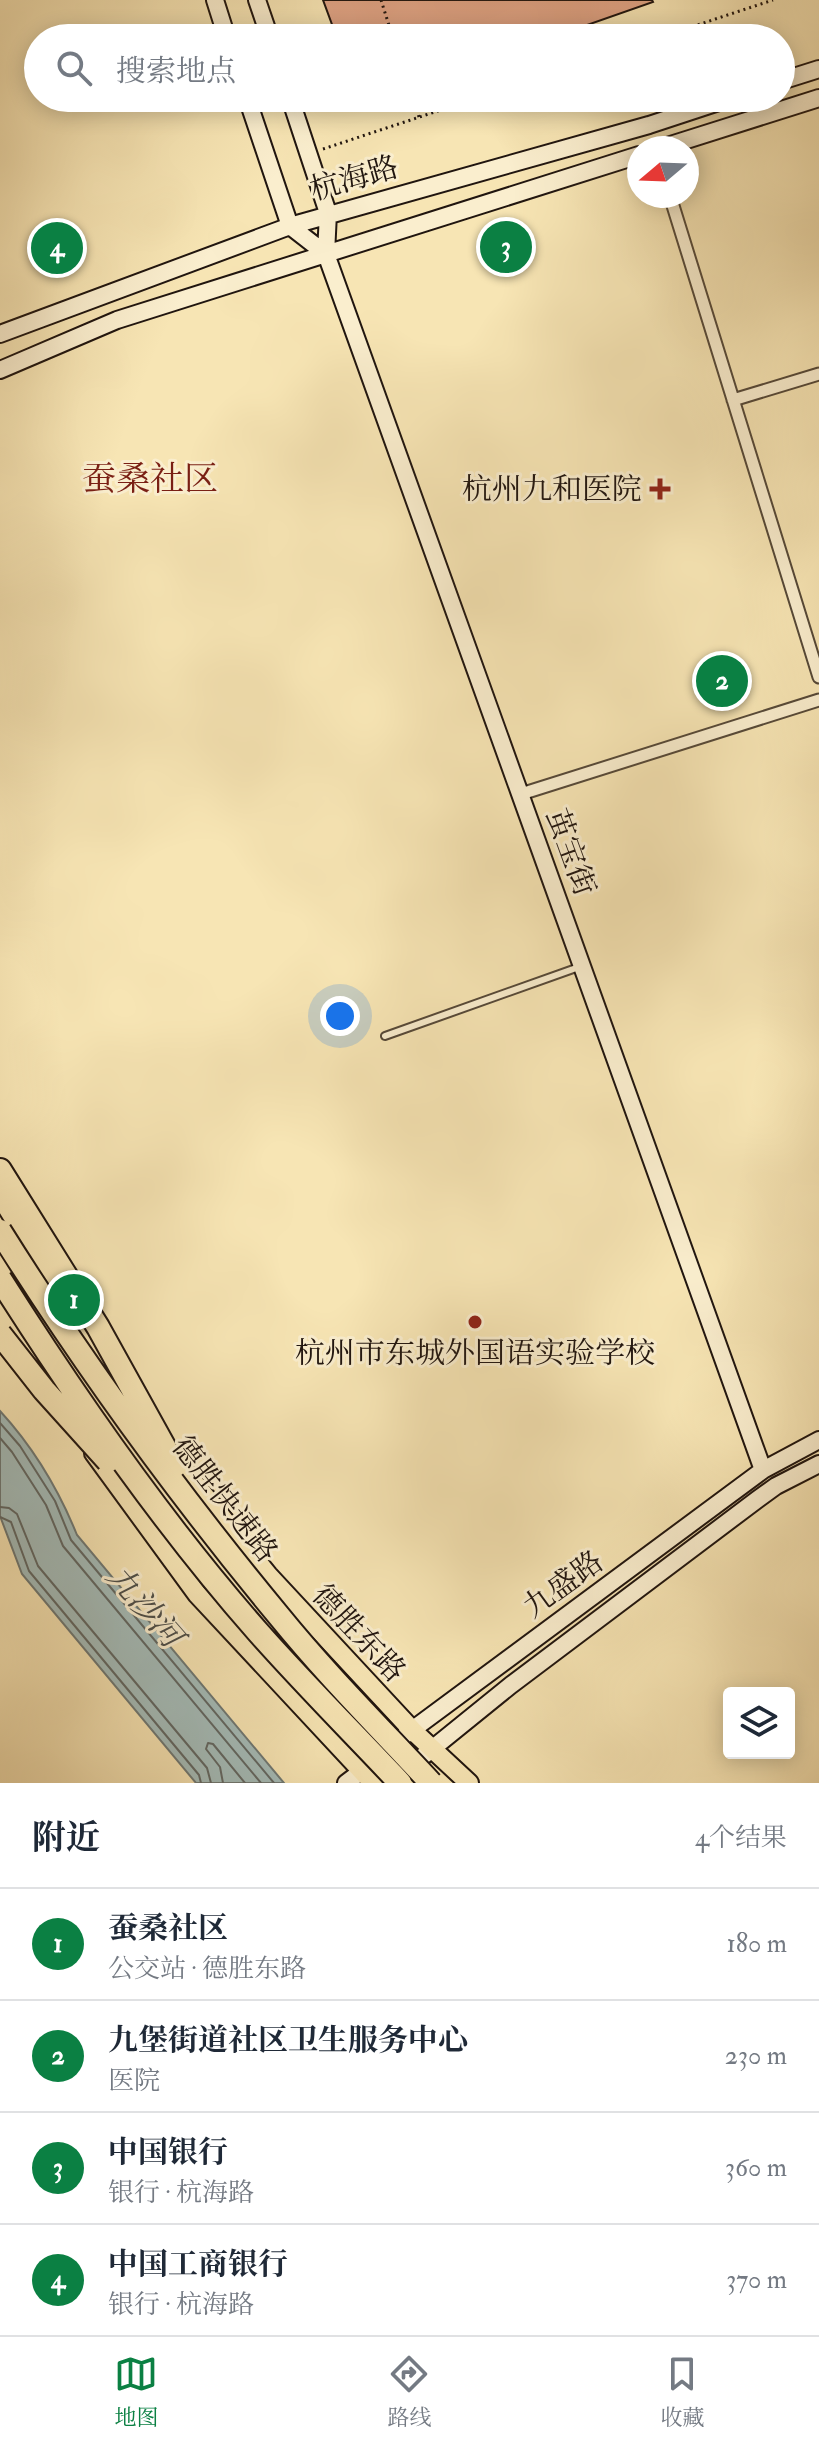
<!DOCTYPE html>
<html lang="zh">
<meta charset="utf-8">
<style>
body{margin:0;font-family:"IM FELL Double Pica","Noto Serif SC",serif;background:#f6f6f7;color:#1f2937}
.controls{position:absolute;right:24px;bottom:24px;display:grid;overflow:hidden;border-radius:8px;box-shadow:0 4px 20px #0003}
.controls button{width:72px;height:72px;display:grid;place-items:center;padding:0;border:0;border-bottom:2px solid #e0e1e3;background:#fff;color:#1f2937;font:40px sans-serif}
.compass{position:absolute;left:627px;top:136px;width:72px;height:72px;border-radius:50%;background:#fff;box-shadow:0 4px 20px #0003;rotate:251deg}
.you{position:absolute;left:340px;top:1016px;width:28px;height:28px;margin:-20px;border:6px solid #fff;border-radius:50%;background:#1a73e8;box-shadow:0 0 0 12px #1a73e833}
.badge{display:grid;place-items:center;width:52px;height:52px;border-radius:50%;background:#0b8043;color:#fff;font-size:26px;font-weight:700}
.pin{position:absolute;translate:-50% -50%;border:4px solid #fff;box-shadow:0 2px 8px #0006}
.list{margin:0;padding:0;list-style:none}
h2{display:flex;justify-content:space-between;align-items:center;height:104px;margin:0;padding:0 32px;font-size:34px}
h2 small{font-size:26px;font-weight:400;color:#747a83}
.list li{display:grid;grid-template-columns:52px 1fr auto;gap:24px;align-items:center;box-sizing:border-box;height:112px;padding:0 32px;border-top:2px solid #e0e1e3}
.list b{display:block;font-size:30px;white-space:nowrap}
.list p{margin:0;font-size:26px;white-space:nowrap;color:#747a83}
.list em{font-size:26px;font-style:normal;color:#747a83}
.icon{flex:none;width:44px;height:44px;fill:none;stroke:currentColor;stroke-width:2;stroke-linecap:round;stroke-linejoin:round}
.map{position:relative;flex:none;width:819px;height:1783px;overflow:hidden}
.search{position:absolute;background:#fff;box-shadow:0 4px 20px #0003;left:24px;right:24px;top:24px;height:88px;display:flex;align-items:center;gap:20px;box-sizing:border-box;padding:0 28px;border-radius:44px;color:#747a83;font-size:30px}
.sheet{height:552px;background:#fff}
nav{display:flex;justify-content:space-around;align-items:center;box-sizing:border-box;height:112px;border-top:2px solid #e0e1e3;background:#fff;font-size:22px;color:#747a83}
nav a{display:grid;justify-items:center;gap:4px}
nav .on{color:#0b8043}
.map>svg:first-child{display:block}
.water{fill:#a4bcb9;stroke:#6f7975;stroke-width:2}
.lines{fill:none;stroke-linecap:round;stroke-linejoin:round}
.shore{stroke:#626864;stroke-width:2}
.building{fill:#dfa384;stroke:#20150f;stroke-width:2}
.lane-casing{stroke:#564938;stroke-width:10}
.street-casing{stroke:#564938;stroke-width:15}
.secondary-casing{stroke:#20150f;stroke-width:20}
.primary-casing{stroke:#20150f;stroke-width:22}
.highway-casing{stroke:#20150f;stroke-width:26}
.path{stroke:#20150f;stroke-width:3;stroke-dasharray:2 4;stroke-linecap:butt}
.lane{stroke:#faeece;stroke-width:6}
.street{stroke:#faeece;stroke-width:11}
.secondary{stroke:#faeece;stroke-width:16}
.primary{stroke:#f7e5b4;stroke-width:18}
.highway{stroke:#f7e5b4;stroke-width:22}
.highway-bridge-casing{stroke:#20150f;stroke-width:26;stroke-linecap:butt}
.highway-bridge{stroke:#f7e5b4;stroke-width:22}
.poi-dot{fill:#8f2418;stroke:#faeece;stroke-width:3}
.labels{text-anchor:middle;stroke-width:6;stroke-linejoin:round;paint-order:stroke}
.street-label{font-size:30px;fill:#20150f;stroke:#faeece}
.poi-label{font-size:30px;fill:#20150f;stroke:#faeece;text-anchor:end}
.water-label{font-size:32px;font-style:italic;fill:#4e4f4a;stroke:#faeece}
.quarter-label{font-size:34px;fill:#7a1f14;stroke:#faeece}
</style>
<div class="map">
<svg width="819" height="1783" viewBox="0 0 819 1783">
<rect width="100%" height="100%" fill="#f7e5b4"/>
<filter id="stains"><feTurbulence type="fractalNoise" baseFrequency=".0025" numOctaves="4"/><feColorMatrix values="0 0 0 0 .2 0 0 0 0 .09 0 0 0 0 .02 0 0 0 .5 -.17"/></filter>
<radialGradient id="worn" r=".72"><stop offset=".6" stop-color="#630" stop-opacity="0"/><stop offset="1" stop-color="#630" stop-opacity=".3"/></radialGradient>
<path class="water" d="M0 1411C34 1448 58 1488 77 1535L284 1783H196L22 1574 0 1516Z"/>
<g class="lines">
<path class="shore" d="M0 1423 20 1446 55 1501 71 1540 274 1783
M0 1438 12 1452 46 1505 63 1546 261 1783
M0 1507 9 1508 17 1514 38 1566 207 1768 211 1783
M0 1517 11 1522 29 1571 199 1775 201 1783
M223 1783 220 1767 206 1749 208 1743 213 1744 245 1783"/>
</g>
<path class="building" d="M323 0H652L653 2 550 38H337Z"/>
<g class="lines">
<g class="lane-casing">
<path id="lane" d="M385 1036 579 967"/>
</g>
<g class="street-casing">
<path id="street" d="M670 196 819 677
M733 400 819 374
M521 794 819 700"/>
</g>
<g class="secondary-casing">
<path id="secondary" d="M215 0 227 38
M257 0 270 38
M781 81 819 69
M247 98 290 226
M290 98 328 213 326 254 763 1470
M661 148 819 98
M290 226 326 254
M0 334 290 226 649 125 731 98
M0 370 117 320 639 155
M404 1736 763 1470 819 1440
M406 1770 511 1685 758 1499 776 1486 819 1464
M346 1783 371 1764"/>
</g>
<g class="primary-casing">
<path id="primary" d="M0 1196 80 1326 119 1381
M0 1310 33 1362
M94 1453 197 1594 373 1783
M171 1454 268 1575 412 1730 469 1783"/>
</g>
<g class="highway-casing">
<path id="highway" d="M0 1170 68 1279"/>
</g>
<path class="path" d="M381 0 393 38
M658 38 773 0
M413 98 419 117
M323 149 477 98"/>
<use href="#lane" class="lane"/>
<use href="#street" class="street"/>
<use href="#secondary" class="secondary"/>
<use href="#primary" class="primary"/>
<use href="#highway" class="highway"/>
<g class="highway-bridge-casing">
<path id="highway-bridge" d="M0 1231C84 1365 178 1494 279 1616 326 1674 380 1728 431 1783
M0 1279C78 1402 162 1523 258 1632 304 1684 353 1733 400 1783
M68 1279 98 1327 175 1466
M0 1334 44 1390 108 1461"/>
</g>
<use href="#highway-bridge" class="highway-bridge"/>
</g>
<g class="poi-dot">
<path d="M656 477h8v8h8v8h-8v8h-8v-8h-8v-8h8z"/>
<circle cx="475" cy="1322" r="8"/>
</g>
<g class="labels">
<g class="street-label">
<text transform="translate(354 178) rotate(-16)" y="10">杭海路</text>
<text transform="translate(571 852) rotate(70)" y="10">茧宝街</text>
<text transform="translate(225 1499) rotate(52)" y="10">德胜快速路</text>
<text transform="translate(563 1584) rotate(-36)" y="10">九盛路</text>
<text transform="translate(359 1633) rotate(47)" y="10">德胜东路</text>
</g>
<g class="poi-label">
<text x="642" y="499">杭州九和医院</text>
<text x="475" y="1363" text-anchor="middle">杭州市东城外国语实验学校</text>
</g>
<g class="water-label">
<text transform="translate(145 1606) rotate(49)" y="11">九沙河</text>
</g>
<g class="quarter-label">
<text x="150" y="490">蚕桑社区</text>
</g>
</g>
<rect width="100%" height="100%" filter="url(#stains)"/>
<rect width="100%" height="100%" fill="url(#worn)"/>
</svg>
<div class="controls">
<button><svg class="icon" aria-label="layers" viewBox="0 0 24 24"><path d="M12 4l9 5-9 5-9-5zM3 14l9 5 9-5"/></svg></button>
</div>
<svg class="compass" viewBox="-18 -18 36 36"><path d="M0-13l5 13h-10z" fill="#e53935"/><path d="M0 13l5-13h-10z" fill="#747a83"/></svg>
<div class="you"></div>
<div class="pin badge" style="left:74px;top:1300px">1</div>
<div class="pin badge" style="left:722px;top:681px">2</div>
<div class="pin badge" style="left:506px;top:247px">3</div>
<div class="pin badge" style="left:57px;top:248px">4</div>
<div class="search"><svg class="icon" aria-label="search" viewBox="0 0 24 24"><circle cx="10" cy="10" r="6"/><path d="M15 15l6 6"/></svg>搜索地点</div>
</div>
<section class="sheet">
<h2>附近<small>4个结果</small></h2>
<ul class="list">
<li><span class="badge">1</span><div><b>蚕桑社区</b><p>公交站 · 德胜东路</p></div><em>180 m</em></li>
<li><span class="badge">2</span><div><b>九堡街道社区卫生服务中心</b><p>医院</p></div><em>230 m</em></li>
<li><span class="badge">3</span><div><b>中国银行</b><p>银行 · 杭海路</p></div><em>360 m</em></li>
<li><span class="badge">4</span><div><b>中国工商银行</b><p>银行 · 杭海路</p></div><em>370 m</em></li>
</ul>
</section>
<nav>
<a class="on"><svg class="icon" aria-label="map" viewBox="0 0 24 24"><path d="M3 6l6-2 6 2 6-2v14l-6 2-6-2-6 2zM9 4v14M15 6v14"/></svg>地图</a>
<a><svg class="icon" aria-label="directions" viewBox="0 0 24 24"><path d="M12 3l9 9-9 9-9-9zM9 14v-3h6M13 9l2 2-2 2"/></svg>路线</a>
<a><svg class="icon" aria-label="saved" viewBox="0 0 24 24"><path d="M7 4h10v16l-5-4-5 4z"/></svg>收藏</a>
</nav>
